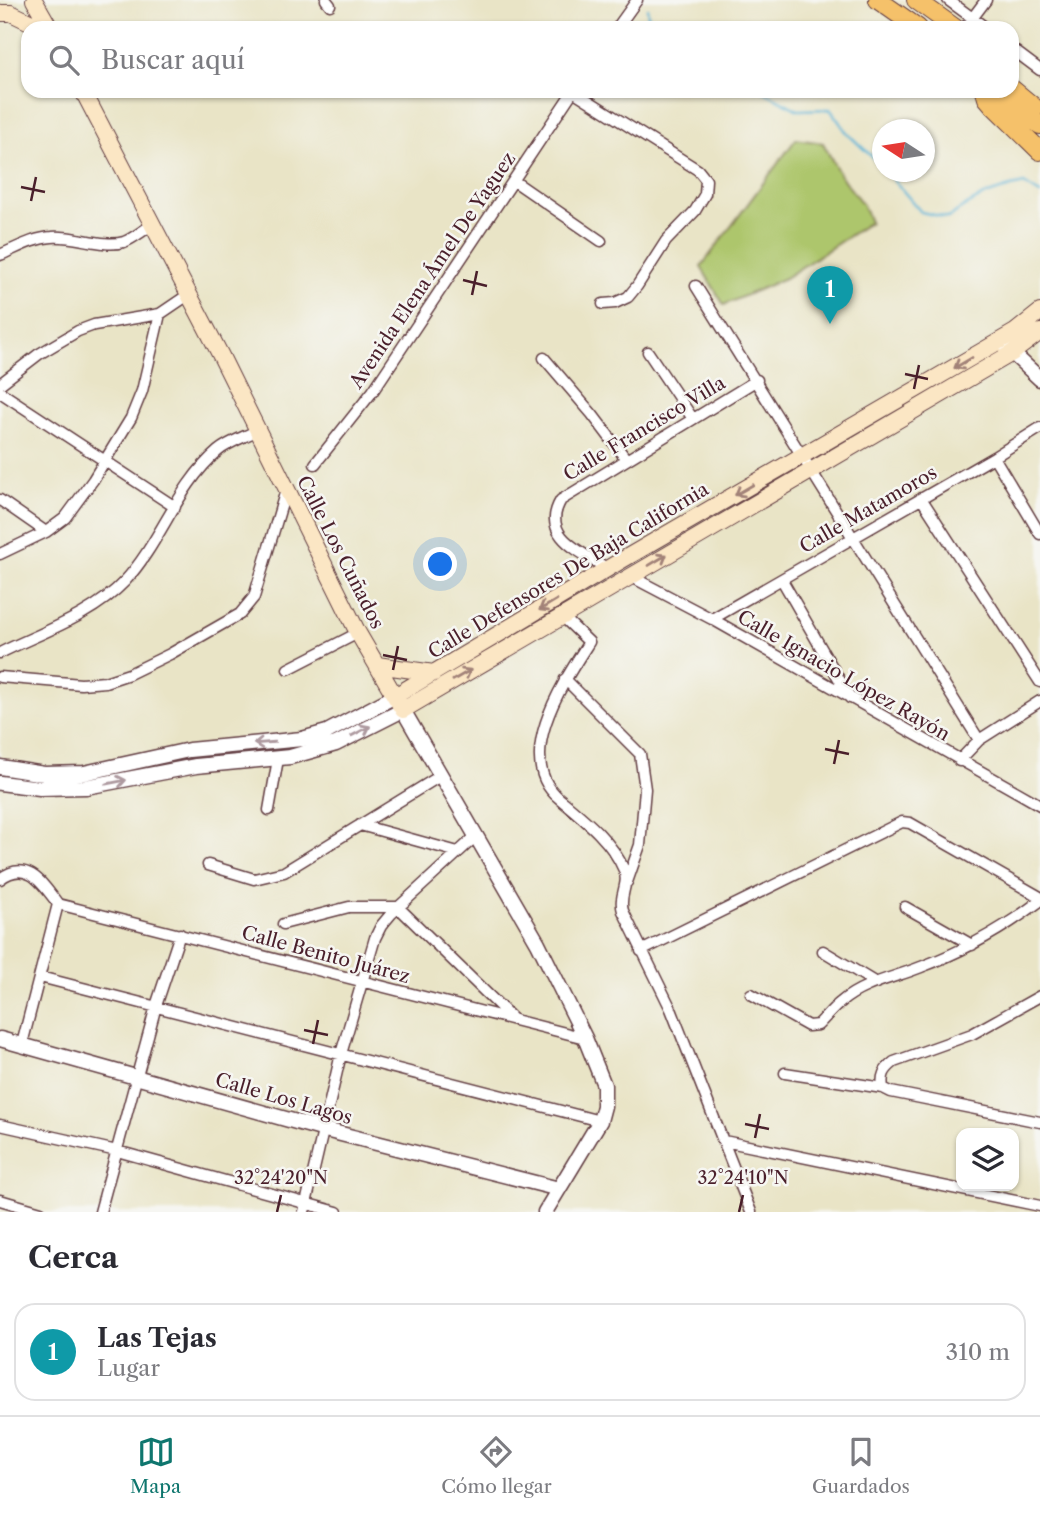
<!DOCTYPE html>
<html lang="es">
<meta charset="utf-8">
<style>
body{margin:0;font-family:"Libre Caslon Text",serif;background:#f7f7f7;color:#2b2b33}
.controls{position:absolute;right:21px;bottom:21px;display:grid;overflow:hidden;border-radius:14px;box-shadow:0 2px 5px #0004}
.controls button{width:63px;height:63px;display:grid;place-items:center;padding:0;border:0;border-bottom:2px solid #e1e1e2;background:#fff;color:#2b2b33;font:35px sans-serif}
.compass{position:absolute;left:872px;top:119px;width:63px;height:63px;border-radius:50%;background:#fff;box-shadow:0 2px 5px #0004;rotate:282deg}
.you{position:absolute;left:441px;top:565px;width:24px;height:24px;margin:-18px;border:5px solid #fff;border-radius:50%;background:#1a73e8;box-shadow:0 0 0 10px #1a73e833}
.badge{display:grid;place-items:center;width:46px;height:46px;border-radius:50%;background:#0f766e;color:#fff;font-size:23px;font-weight:700}
.pin{position:absolute;translate:-50% -58px;filter:drop-shadow(0 2px 4px #0008)}
.pin::after{content:'';position:absolute;top:37px;width:24px;height:21px;background:inherit;clip-path:polygon(0 0,100% 0,50% 100%)}
.list{margin:0;padding:0;list-style:none}
h2{display:flex;justify-content:space-between;align-items:center;height:91px;margin:0;padding:0 28px;font-size:30px}
h2 small{font-size:23px;font-weight:400;color:#7c7c81}
.list li{display:grid;grid-template-columns:46px 1fr auto;gap:21px;align-items:center;box-sizing:border-box;height:98px;margin:0 14px 14px;padding:0 14px;border:2px solid #e1e1e2;border-radius:21px}
.list b{display:block;font-size:26px;white-space:nowrap}
.list p{margin:0;font-size:23px;white-space:nowrap;color:#7c7c81}
.list em{font-size:23px;font-style:normal;color:#7c7c81}
.icon{flex:none;width:38px;height:38px;fill:none;stroke:currentColor;stroke-width:2;stroke-linecap:round;stroke-linejoin:round}
.map{position:relative;flex:none;width:1040px;height:1212px;overflow:hidden}
.search{position:absolute;background:#fff;box-shadow:0 2px 5px #0004;left:21px;right:21px;top:21px;height:77px;display:flex;align-items:center;gap:18px;box-sizing:border-box;padding:0 24px;border-radius:21px;color:#7c7c81;font-size:26px}
.sheet{height:203px;background:#fff}
nav{display:flex;justify-content:space-around;align-items:center;box-sizing:border-box;height:98px;border-top:2px solid #e1e1e2;background:#fff;font-size:19px;color:#7c7c81}
nav a{display:grid;justify-items:center;gap:4px}
nav .on{color:#0f766e}
.map>svg:first-child{display:block}
.green{fill:#adc66c;stroke:#7c724c;stroke-width:2}
.lines{fill:none;stroke-linecap:round;stroke-linejoin:round}
.stream{stroke:#56b1d4;stroke-width:2.5}
.minor-casing{stroke:#623d42;stroke-width:13}
.tertiary-casing{stroke:#623d42;stroke-width:17}
.secondary-casing{stroke:#623d42;stroke-width:18}
.trunk-casing{stroke:#623d42;stroke-width:20}
.minor{stroke:#fff;stroke-width:10}
.tertiary{stroke:#fff;stroke-width:14}
.secondary{stroke:#fbe6c4;stroke-width:16}
.trunk{stroke:#f5c16b;stroke-width:18}
.oneway{stroke:#a28278}
.oneway2{stroke:#ae9aa0}
.ticks{fill:none;stroke:#4a1f2b;stroke-width:2.5}
.labels{text-anchor:middle;stroke-width:5;stroke-linejoin:round;paint-order:stroke}
.street-label{font-size:19px;fill:#4a1f2b;stroke:#f6f6f2}
.ticks-label{font-size:18px;text-anchor:middle;fill:#4a1f2b;stroke:#f6f6f2;stroke-width:5;stroke-linejoin:round;paint-order:stroke}
</style>
<div class="map">
<svg width="1040" height="1212" viewBox="0 0 1040 1212">
<rect width="100%" height="100%" fill="#f6f6f2"/>
<filter id="ink" filterUnits="userSpaceOnUse"><feTurbulence type="fractalNoise" baseFrequency=".0143" numOctaves="2"/><feDisplacementMap in="SourceGraphic" scale="14" xChannelSelector="R" yChannelSelector="G"/><feConvolveMatrix kernelMatrix="1 2 1 2 8 2 1 2 1" color-interpolation-filters="sRGB"/></filter>
<filter id="wash" filterUnits="userSpaceOnUse"><feTurbulence type="fractalNoise" baseFrequency=".00686" numOctaves="4" result="noise"/><feDisplacementMap in="SourceGraphic" scale="28" xChannelSelector="R" yChannelSelector="G"/><feGaussianBlur stdDeviation="1.57" result="paint"/><feColorMatrix in="noise" values="0 0 0 0 0 0 0 0 0 0 0 0 0 0 0 0 0 1.4 0 .05"/><feComposite in="paint" operator="in"/></filter>
<g filter="url(#wash)">
<rect width="100%" height="100%" fill="#e9e4c6"/>
<path class="green" d="M796 139 823 143 840 175 863 205 870 222 785 278 724 305 701 267Z"/>
<g class="lines">
<path class="stream" d="M647 8 650 28
M763 91 798 110 830 109 848 134 883 167
M887 172 921 212 948 218C975 198 991 191 1024 184L1040 194"/>
</g>
</g>
<g filter="url(#ink)">
<g class="lines">
<g class="minor-casing">
<path id="minor" d="M326 0 330 5
M948 0 986 28
M617 28 637 0
M965 28 986 0
M1012 49 1040 70
M573 91 698 170 706 180 705 194 695 211 666 241 637 286 628 297 615 303 603 304
M514 181 601 241
M0 255C17 248 33 238 52 237 74 235 104 248 124 242 134 238 143 230 152 225
M696 286 979 740
M648 352 693 419
M544 358 592 414 626 459
M0 384 39 354 78 331 94 325 160 314 188 295
M0 392 175 507
M994 457 1040 534
M315 464 373 391 573 91
M921 498 1040 682
M0 500 46 532
M0 554 46 532 65 518 93 480 131 418 142 391 160 314
M608 569C582 552 539 536 561 500L757 380
M630 576 712 619 1040 805
M782 580 850 698
M562 616 589 642C564 681 511 759 560 799 584 819 612 841 624 870 630 885 618 895 623 911L671 1009 751 1212
M712 619 994 457 1040 428
M0 653C42 632 92 616 125 581 161 542 177 486 218 451 229 442 244 437 256 431
M288 669 358 633
M0 677 81 684 105 682 129 674 170 654 240 614 254 597 286 490
M565 679 640 754 645 789 640 845 627 882
M959 761 979 740 1040 701
M269 810 278 759
M360 825 458 852
M208 865 254 879 284 872 440 776
M0 879C27 858 43 884 58 904
M58 904 585 1038
M905 907 972 945
M283 924 349 907H398L513 1019
M641 951 902 822 910 823 1040 897
M823 951 876 983
M40 977 600 1121
M751 994 808 1026 818 1025C826 1017 833 1008 841 1002 863 983 894 978 921 967 964 951 1003 929 1040 901
M1040 996 972 1034 894 1062C884 1070 881 1075 883 1088L891 1092 1040 1122
M22 1044 58 904
M785 1073 883 1088
M0 1125 117 1151 337 1212
M724 1141 1040 1206
M0 1200 41 1212
M100 1212 156 1006 180 934
M304 1212 341 1054 375 938 381 926 391 914 477 835"/>
</g>
<g class="tertiary-casing">
<path id="tertiary" d="M1006 347 1040 379
M0 767 44 774 84 773 189 750 302 739 327 732 395 696
M0 783 40 788 86 787 196 766 290 757 336 744 403 710 538 943 585 1038 604 1085V1106L600 1121 545 1212
M0 1039 325 1130 559 1189"/>
</g>
<g class="secondary-casing">
<path id="secondary" d="M34 0 50 28
M0 13H11L42 28
M83 91 221 356 358 633 403 710 1012 353 1040 332
M377 665 434 673
M395 696 622 560 1015 332 1040 312"/>
</g>
<g class="trunk-casing">
<path id="trunk" d="M878 0 918 28
M916 0 955 28
M1012 89 1035 108
M985 91 987 98 993 105 1040 151
M994 91 1040 125"/>
</g>
<use href="#minor" class="minor"/>
<use href="#tertiary" class="tertiary"/>
<use href="#secondary" class="secondary"/>
<use href="#trunk" class="trunk"/>
</g>
<defs><path id="oneway-shaft" d="M-6 0H5M1.5-3L5.5 0L1.5 3" fill="none" stroke-width="1.6" stroke-linecap="round" stroke-linejoin="round" transform="scale(1.75)"/></defs>
<g class="oneway">
<use href="#oneway-shaft" transform="translate(963 363) rotate(149)"/>
<use href="#oneway-shaft" transform="translate(744 490) rotate(150)"/>
<use href="#oneway-shaft" transform="translate(658 560) rotate(-31)"/>
<use href="#oneway-shaft" transform="translate(548 605) rotate(149)"/>
<use href="#oneway-shaft" transform="translate(462 675) rotate(-30)"/>
</g>
<g class="oneway2">
<use href="#oneway-shaft" transform="translate(361 731) rotate(-27)"/>
<use href="#oneway-shaft" transform="translate(264 743) rotate(176)"/>
<use href="#oneway-shaft" transform="translate(116 782) rotate(-11)"/>
</g>
</g>
<path class="ticks" d="M21 187 45 192M31 201 36 177M463 280 487 286M472 295 477 271M905 374 928 379M914 389 919 365M383 655 407 660M393 670 398 646M825 749 849 754M834 764 839 740M304 1030 328 1035M313 1044 318 1020M745 1124 769 1129M755 1138 760 1114M277 1212 281 1195M739 1212 743 1195"/>
<g class="labels">
<g class="street-label">
<text transform="translate(432 270) rotate(-56)" y="7">Avenida Elena Ámel De Yaguez</text>
<text transform="translate(644 428) rotate(-31)" y="7">Calle Francisco Villa</text>
<text transform="translate(868 509) rotate(-30)" y="7">Calle Matamoros</text>
<text transform="translate(341 552) rotate(63)" y="7">Calle Los Cuñados</text>
<text transform="translate(568 570) rotate(-31)" y="7">Calle Defensores De Baja California</text>
<text transform="translate(844 675) rotate(30)" y="7">Calle Ignacio López Rayón</text>
<text transform="translate(326 954) rotate(15)" y="7">Calle Benito Juárez</text>
<text transform="translate(284 1098) rotate(16)" y="7">Calle Los Lagos</text>
</g>
</g>
<g class="ticks-label">
<text x="281" y="1184">32°24'20"N</text>
<text x="743" y="1184">32°24'10"N</text>
</g>
</svg>
<div class="controls">
<button><svg class="icon" aria-label="layers" viewBox="0 0 24 24"><path d="M12 4l9 5-9 5-9-5zM3 14l9 5 9-5"/></svg></button>
</div>
<svg class="compass" viewBox="-18 -18 36 36"><path d="M0-13l5 13h-10z" fill="#e53935"/><path d="M0 13l5-13h-10z" fill="#7c7c81"/></svg>
<div class="you"></div>
<div class="pin badge" style="left:830px;top:324px;background:#0f9aa8">1</div>
<div class="search"><svg class="icon" aria-label="search" viewBox="0 0 24 24"><circle cx="10" cy="10" r="6"/><path d="M15 15l6 6"/></svg>Buscar aquí</div>
</div>
<section class="sheet">
<h2>Cerca<small></small></h2>
<ul class="list">
<li><span class="badge" style="background:#0f9aa8">1</span><div><b>Las Tejas</b><p>Lugar</p></div><em>310 m</em></li>
</ul>
</section>
<nav>
<a class="on"><svg class="icon" aria-label="map" viewBox="0 0 24 24"><path d="M3 6l6-2 6 2 6-2v14l-6 2-6-2-6 2zM9 4v14M15 6v14"/></svg>Mapa</a>
<a><svg class="icon" aria-label="directions" viewBox="0 0 24 24"><path d="M12 3l9 9-9 9-9-9zM9 14v-3h6M13 9l2 2-2 2"/></svg>Cómo llegar</a>
<a><svg class="icon" aria-label="saved" viewBox="0 0 24 24"><path d="M7 4h10v16l-5-4-5 4z"/></svg>Guardados</a>
</nav>
